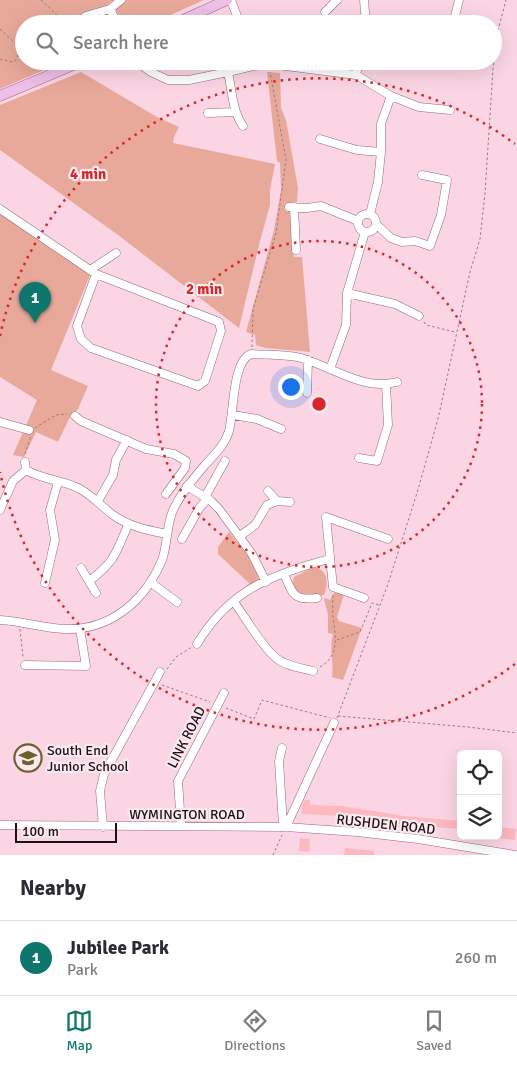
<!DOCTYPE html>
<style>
body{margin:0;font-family:Signika,sans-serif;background:#f2f2f3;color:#2b2b33}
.controls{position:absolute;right:15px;bottom:15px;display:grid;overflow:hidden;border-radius:8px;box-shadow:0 5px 20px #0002}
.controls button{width:45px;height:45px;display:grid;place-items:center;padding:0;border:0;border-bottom:1px solid #e1e1e2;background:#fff;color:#2b2b33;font:25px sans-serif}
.scale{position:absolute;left:15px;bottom:12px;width:102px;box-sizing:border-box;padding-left:5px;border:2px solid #1d1015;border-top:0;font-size:14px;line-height:18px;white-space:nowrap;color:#1d1015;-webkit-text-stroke:4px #fae9ef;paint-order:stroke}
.you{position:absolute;left:290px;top:386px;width:18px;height:18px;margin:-12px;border:4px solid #fff;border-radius:50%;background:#1a73e8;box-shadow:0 0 0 8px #1a73e833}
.badge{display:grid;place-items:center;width:32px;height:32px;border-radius:50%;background:#0f766e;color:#fff;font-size:16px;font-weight:700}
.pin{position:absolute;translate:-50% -41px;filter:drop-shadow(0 1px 2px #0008)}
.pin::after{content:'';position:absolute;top:26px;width:18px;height:15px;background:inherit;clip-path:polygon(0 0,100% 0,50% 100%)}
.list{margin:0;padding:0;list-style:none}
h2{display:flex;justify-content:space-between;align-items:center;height:65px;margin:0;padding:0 20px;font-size:21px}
h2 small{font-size:16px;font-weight:400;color:#7c7c81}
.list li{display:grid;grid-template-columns:32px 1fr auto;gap:15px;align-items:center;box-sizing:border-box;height:75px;padding:0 20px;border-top:1px solid #e1e1e2}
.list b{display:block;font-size:19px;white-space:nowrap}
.list p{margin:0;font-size:16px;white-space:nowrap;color:#7c7c81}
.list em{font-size:16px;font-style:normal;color:#7c7c81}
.icon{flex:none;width:28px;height:28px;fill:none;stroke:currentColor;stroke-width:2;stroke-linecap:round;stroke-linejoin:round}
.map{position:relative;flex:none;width:517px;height:855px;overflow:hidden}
.search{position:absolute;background:#fff;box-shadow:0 5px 20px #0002;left:15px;right:15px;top:15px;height:55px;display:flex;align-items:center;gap:12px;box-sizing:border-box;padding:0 18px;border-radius:28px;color:#7c7c81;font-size:19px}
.sheet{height:140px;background:#fff}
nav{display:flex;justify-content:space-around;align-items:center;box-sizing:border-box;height:70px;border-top:1px solid #e1e1e2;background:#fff;font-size:14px;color:#7c7c81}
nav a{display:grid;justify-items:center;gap:2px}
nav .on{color:#0f766e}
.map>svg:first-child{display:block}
.green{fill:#e8a99a}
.building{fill:#fcb9bf}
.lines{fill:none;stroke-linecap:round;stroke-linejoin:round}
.minor-casing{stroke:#8f6c7a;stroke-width:9}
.major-casing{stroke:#9e6693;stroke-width:11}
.path{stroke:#947983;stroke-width:1;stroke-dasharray:2.5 2.5;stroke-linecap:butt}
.minor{stroke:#fff;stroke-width:8}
.major{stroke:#eebfe7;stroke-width:10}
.ring{fill:none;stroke:#d62828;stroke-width:2.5;stroke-dasharray:2.5 5}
.labels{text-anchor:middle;stroke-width:4.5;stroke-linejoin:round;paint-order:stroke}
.street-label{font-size:14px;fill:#1d1015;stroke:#fae9ef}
.poi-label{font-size:14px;fill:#1d1015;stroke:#fae9ef;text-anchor:start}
.centre{fill:#d62828;stroke:#fae9ef;stroke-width:2.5}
.ring-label{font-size:15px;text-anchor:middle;font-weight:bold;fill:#d62828;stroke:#fae9ef;stroke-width:4.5;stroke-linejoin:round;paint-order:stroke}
</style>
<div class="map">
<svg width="517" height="855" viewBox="0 0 517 855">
<rect width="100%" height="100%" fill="#fcd5e4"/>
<path class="green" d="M0 0H204L150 24H124L111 2 103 8 109 24H24V61H65L0 89Z
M81 72 157 117 179 127 174 137 173 143 275 164 270 190V205L260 241 239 328 118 235 0 150V105Z
M267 72 280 73 281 108 286 120 298 188 297 202 286 203 285 210 292 212 294 257H302L310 352 266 348 256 345 255 335 246 332 274 230 281 190 280 163 277 161Z
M0 212 90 275 51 370 88 386 78 409 69 419 58 442 36 432 24 457 13 455 37 400 0 377Z
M229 532 251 560 259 576 258 581 251 585 218 554V547Z
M314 567C328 570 329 583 324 595L305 598 292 587 294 577Z
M337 592 344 594 337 617 339 621 362 628 343 680 332 677C334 663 329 649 333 634L328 633V615L324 599 325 598 330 600 333 594Z"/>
<path class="building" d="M305 800H310V805L342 806 404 816 461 821V829L408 825 343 816 302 814V805Z
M498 827 516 829 515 840 498 838Z
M300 838 310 839 309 852 299 851Z
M345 848 374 851V855H344Z"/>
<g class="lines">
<g class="minor-casing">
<path id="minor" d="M231 0 240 24
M364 0 366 24
M325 12 337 0
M86 16 110 9
M117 24 110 9 121 0
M453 24 459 0
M135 61 151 72 168 80H189L228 72 253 66 270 64 356 75 391 96 419 107 450 110
M228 72C232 90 232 110 243 126
M356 75 359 61
M208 113 236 112
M320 139 357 150 381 152
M289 207 307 208 321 206 358 221
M294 207 296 250
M0 209 96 274 219 322 221 331 205 381 198 386 91 348 81 339 77 326 96 274
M358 223a9 9 0 1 1 18 0a9 9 0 1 1-18 0Z
M370 214 378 182 381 152V124L391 96
M377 225 391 238 402 242 415 241 430 246 441 215 447 180 422 175
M90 270 116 253
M347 293 395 304 419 316
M330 369 346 325 347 293 365 232
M307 393 308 360
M233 415 257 419 281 429
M75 416 81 421 146 449 174 454 186 461 185 468 166 494
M0 422 29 430
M359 458 377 461 388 425 386 385
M25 462 26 470C43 480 63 480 80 489 93 496 102 507 113 515 130 527 147 530 167 534
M187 486 211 501 219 509 252 554 266 582
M268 491 277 501 290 502
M205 497 225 461
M98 501 113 475 116 460 127 440
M0 510 13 481 26 470
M240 536 255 525 267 505 277 501
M182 539 200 507 208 498
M81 568 96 593
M284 574C293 594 293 601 317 598
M89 581C115 562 116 553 128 525
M150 582 177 602
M45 583 55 540 50 510 58 482
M364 598 333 587 326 517 388 539
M234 602C245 617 263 648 276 658 286 666 301 668 313 671
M0 620C22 621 42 628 64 629 110 631 145 601 162 560 168 544 166 524 174 508 182 492 193 479 205 465 214 455 225 445 229 431 234 413 232 361 251 354 267 355 286 354 301 358 333 367 363 391 397 382
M197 644C209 624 227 604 247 591 270 576 303 566 329 559
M25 665 86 666 80 629
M282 748 279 761 283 826
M0 825 286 827 357 832 418 839 515 855
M181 825 178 781 224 693
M103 827 100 791 104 774 160 672
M286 827 334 723"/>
</g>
<g class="major-casing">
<path id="major" d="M174 24 227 0
M0 96 83 61"/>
</g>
<path class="path" d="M41 0 56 14 59 24
M0 29 15 43 21 44
M0 59 12 62 16 60 22 44 24 43
M424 322 426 325 455 332
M252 347 253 309 276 233 286 160 270 72
M35 428 56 415 67 414
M25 454 31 436
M20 629 23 657
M337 640 360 632 372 603 379 605
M320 667C341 655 335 635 333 616 332 609 333 602 333 595
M167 669 176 657 192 647
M162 685 210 702
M226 708 254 719 262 700 330 718
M338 716 468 727 517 733
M337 718 388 584 417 493 438 419 470 272 480 239 485 193 493 69 496 38 506 0
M273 855 282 835"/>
<use href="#minor" class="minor"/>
<use href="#major" class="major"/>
</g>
<g class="ring">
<circle cx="319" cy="404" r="163"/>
<path d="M515 664A326 326 0 0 1 0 472M0 336A326 326 0 0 1 515 144"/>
</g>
<defs>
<g id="school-ring" transform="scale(1.4375)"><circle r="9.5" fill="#fae9ef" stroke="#6d602d" stroke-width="1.5"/><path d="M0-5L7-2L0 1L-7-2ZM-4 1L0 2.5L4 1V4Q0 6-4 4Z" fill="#6d602d"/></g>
</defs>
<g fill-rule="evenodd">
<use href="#school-ring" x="28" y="758"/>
</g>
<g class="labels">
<g class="street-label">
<text transform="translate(186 737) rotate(-63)" y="5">LINK ROAD</text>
<text x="187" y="819">WYMINGTON ROAD</text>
<text transform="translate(386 824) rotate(6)" y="5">RUSHDEN ROAD</text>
</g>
<g class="poi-label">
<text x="47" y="755">South End<tspan x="47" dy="16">Junior School</tspan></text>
</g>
</g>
<circle cx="319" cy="404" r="8" class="centre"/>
<g class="ring-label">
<text x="88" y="179">4 min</text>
<text x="204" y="294">2 min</text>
</g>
</svg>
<div class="controls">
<button><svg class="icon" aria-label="locate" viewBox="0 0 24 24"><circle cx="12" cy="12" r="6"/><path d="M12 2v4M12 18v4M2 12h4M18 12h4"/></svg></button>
<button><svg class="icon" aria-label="layers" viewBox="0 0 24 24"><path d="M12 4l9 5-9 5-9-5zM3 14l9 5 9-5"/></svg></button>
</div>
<div class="scale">100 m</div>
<div class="you"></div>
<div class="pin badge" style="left:35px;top:323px">1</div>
<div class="search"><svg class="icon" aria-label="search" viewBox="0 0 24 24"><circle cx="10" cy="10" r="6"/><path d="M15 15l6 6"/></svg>Search here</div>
</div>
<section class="sheet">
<h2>Nearby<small></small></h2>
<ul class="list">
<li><span class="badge">1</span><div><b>Jubilee Park</b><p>Park</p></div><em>260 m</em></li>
</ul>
</section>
<nav>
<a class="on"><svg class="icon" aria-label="map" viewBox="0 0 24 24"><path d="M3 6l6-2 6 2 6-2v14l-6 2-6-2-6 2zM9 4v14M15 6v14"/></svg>Map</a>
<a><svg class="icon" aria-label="directions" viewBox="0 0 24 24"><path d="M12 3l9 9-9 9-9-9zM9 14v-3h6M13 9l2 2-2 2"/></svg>Directions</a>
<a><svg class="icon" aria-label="saved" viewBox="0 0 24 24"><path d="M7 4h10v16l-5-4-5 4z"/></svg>Saved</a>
</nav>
